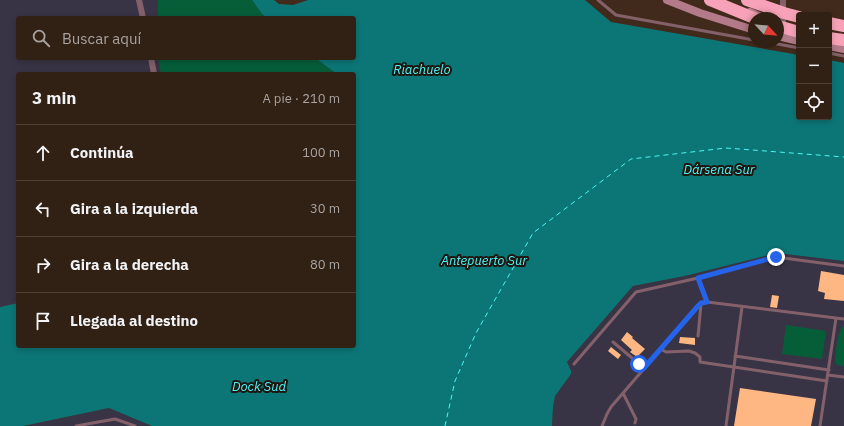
<!DOCTYPE html>
<html lang="es">
<meta charset="utf-8">
<style>
body{margin:0;font-family:"IBM Plex Sans",sans-serif;background:#39281d;color:#f1f3f6}
.controls{position:absolute;right:12px;top:12px;display:grid;overflow:hidden;border-radius:4px;box-shadow:0 2px 6px #0003}
.controls button{width:36px;height:36px;display:grid;place-items:center;padding:0;border:0;border-bottom:1px solid #4c3e34;background:#312014;color:#f1f3f6;font:20px sans-serif}
.compass{position:absolute;left:748px;top:12px;width:36px;height:36px;border-radius:50%;background:#312014;box-shadow:0 2px 6px #0003;rotate:116deg}
.stop{position:absolute;width:12px;height:12px;margin:-9px;border:3px solid #2563eb;border-radius:50%;background:#fff}
.stop.end{background:#2563eb;border-color:#fff;box-shadow:0 1px 4px #0008}
.list{margin:0;padding:0;list-style:none}
h2{display:flex;justify-content:space-between;align-items:center;height:52px;margin:0;padding:0 16px;font-size:17px}
h2 small{font-size:13px;font-weight:400;color:#a8a3a0}
.list li{display:grid;grid-template-columns:26px 1fr auto;gap:12px;align-items:center;box-sizing:border-box;height:56px;padding:0 16px;border-top:1px solid #4c3e34}
.list b{display:block;font-size:15px;white-space:nowrap}
.list em{font-size:13px;font-style:normal;color:#a8a3a0}
.icon{flex:none;width:22px;height:22px;fill:none;stroke:currentColor;stroke-width:2;stroke-linecap:round;stroke-linejoin:round}
.map{position:relative;flex:none;width:844px;height:426px;overflow:hidden}
.search{position:absolute;background:#312014;box-shadow:0 2px 6px #0003;left:16px;top:16px;width:340px;height:44px;display:flex;align-items:center;gap:10px;box-sizing:border-box;padding:0 14px;border-radius:4px;color:#a8a3a0;font-size:15px}
.panel{position:absolute;background:#312014;box-shadow:0 2px 6px #0003;left:16px;top:72px;width:340px;height:276px;border-radius:4px}
.map>svg:first-child{display:block}
.industrial{fill:#393445}
.green{fill:#065e39}
.water{fill:#0c7677}
.lines{fill:none;stroke-linecap:round;stroke-linejoin:round}
.ferry{stroke:#4af7f8;stroke-width:1;stroke-dasharray:5 4;stroke-linecap:butt}
.building{fill:#feb783}
.lane{stroke:#84616a;stroke-width:3}
.street{stroke:#84616a;stroke-width:6}
.secondary{stroke:#b37b8a;stroke-width:8}
.highway{stroke:#f8a2b9;stroke-width:12}
.highway-bridge{stroke:#f8a2b9;stroke-width:12}
.route{stroke:#2563eb;stroke-width:5}
.labels{text-anchor:middle;stroke-width:4;stroke-linejoin:round;paint-order:stroke}
.water-label{font-size:13px;font-style:italic;fill:#4af7f8;stroke:#20150f}
</style>
<div class="map">
<svg width="844" height="426" viewBox="0 0 844 426">
<rect width="100%" height="100%" fill="#412a1b"/>
<path class="industrial" d="M0 0H252L262 14 267 18H18V58H315L337 74H18V303L0 307Z
M777 253 844 261V426H552L553 407 555 396 571 374 567 362 633 286 685 276Z
M109 408 152 426H23Z"/>
<path class="green" d="M158 0H252L262 14 267 18H157L158 13Z
M158 58H315L337 74H161Z
M786 325 826 331 822 359 782 354Z
M844 325V366L837 365 835 362C836 353 837 331 844 325Z"/>
<path class="water" d="M252 0H274L279 4 293 5 308 0H585L611 22 799 55V117H829V60L844 63V261L777 253 685 276 633 286 567 362 571 371V374L555 396 553 407 552 426H152L109 408 23 426H0V307L18 303V346H354V74H337L315 58H354V18H267L262 14Z"/>
<g class="lines">
<path class="ferry" d="M445 426 455 381 476 333 533 233 631 159 726 148 844 157"/>
</g>
<path class="building" d="M821 271 844 275V301L824 299 825 293 818 291Z
M772 295 779 296 777 308 770 307Z
M627 332 633 337 632 338 645 349 637 357 630 352 632 350 621 340Z
M680 337 695 338V345L679 343Z
M611 347 621 355 618 359 608 351Z
M740 388 816 399 811 426H734Z"/>
<g class="lines">
<path class="lane" d="M598 0 616 15 754 40
M767 42 799 48
M829 53 844 56
M698 278 776 257 844 266
M698 336 701 304
M613 342 644 368
M661 349 666 352 689 351 695 353 700 357V362L827 381
M735 356 829 370
M574 364 636 292 698 278 707 302
M828 375 844 377
M623 393 636 419 635 423
M76 426 115 419 135 426
M602 426 607 414 611 407 661 349 701 303 707 302 844 319
M726 426 742 307
M820 426 836 318"/>
<path class="street" d="M139 0 143 18
M783 0V28
M151 58 154 74"/>
<path class="secondary" d="M667 0 700 13 754 30
M750 12 764 18
M778 36 799 41
M829 46 844 49"/>
<path class="highway" d="M710 0 754 18
M829 23 844 26
M829 38 844 40"/>
<path class="highway-bridge" d="M747 0 784 13 799 17
M778 26 799 32"/>
</g>
<g class="lines">
<path class="route" d="M639 364 644 368 698 306 701 303 707 302 698 278 776 257"/>
</g>
<g class="labels">
<g class="water-label">
<text x="422" y="74">Riachuelo</text>
<text x="719" y="174">Dársena Sur</text>
<text x="484" y="265">Antepuerto Sur</text>
<text x="259" y="391">Dock Sud</text>
</g>
</g>
</svg>
<div class="controls">
<button>+</button>
<button>−</button>
<button><svg class="icon" aria-label="locate" viewBox="0 0 24 24"><circle cx="12" cy="12" r="6"/><path d="M12 2v4M12 18v4M2 12h4M18 12h4"/></svg></button>
</div>
<svg class="compass" viewBox="-18 -18 36 36"><path d="M0-13l5 13h-10z" fill="#e53935"/><path d="M0 13l5-13h-10z" fill="#a8a3a0"/></svg>
<div class="stop" style="left:639px;top:364px"></div>
<div class="stop end" style="left:776px;top:257px"></div>
<div class="search"><svg class="icon" aria-label="search" viewBox="0 0 24 24"><circle cx="10" cy="10" r="6"/><path d="M15 15l6 6"/></svg>Buscar aquí</div>
<section class="panel">
<h2>3 min<small>A pie · 210 m</small></h2>
<ul class="list">
<li><svg class="icon" aria-label="ahead" viewBox="0 0 24 24"><path d="M12 20V5M6 11l6-6 6 6"/></svg><div><b>Continúa</b></div><em>100 m</em></li>
<li><svg class="icon" aria-label="left" viewBox="0 0 24 24"><path d="M17 20v-9H6M10 6l-5 5 5 5"/></svg><div><b>Gira a la izquierda</b></div><em>30 m</em></li>
<li><svg class="icon" aria-label="right" viewBox="0 0 24 24"><path d="M7 20v-9h11M14 6l5 5-5 5"/></svg><div><b>Gira a la derecha</b></div><em>80 m</em></li>
<li><svg class="icon" aria-label="arrive" viewBox="0 0 24 24"><path d="M6 21V4h12l-3 4 3 4H6"/></svg><div><b>Llegada al destino</b></div></li>
</ul>
</section>
</div>
